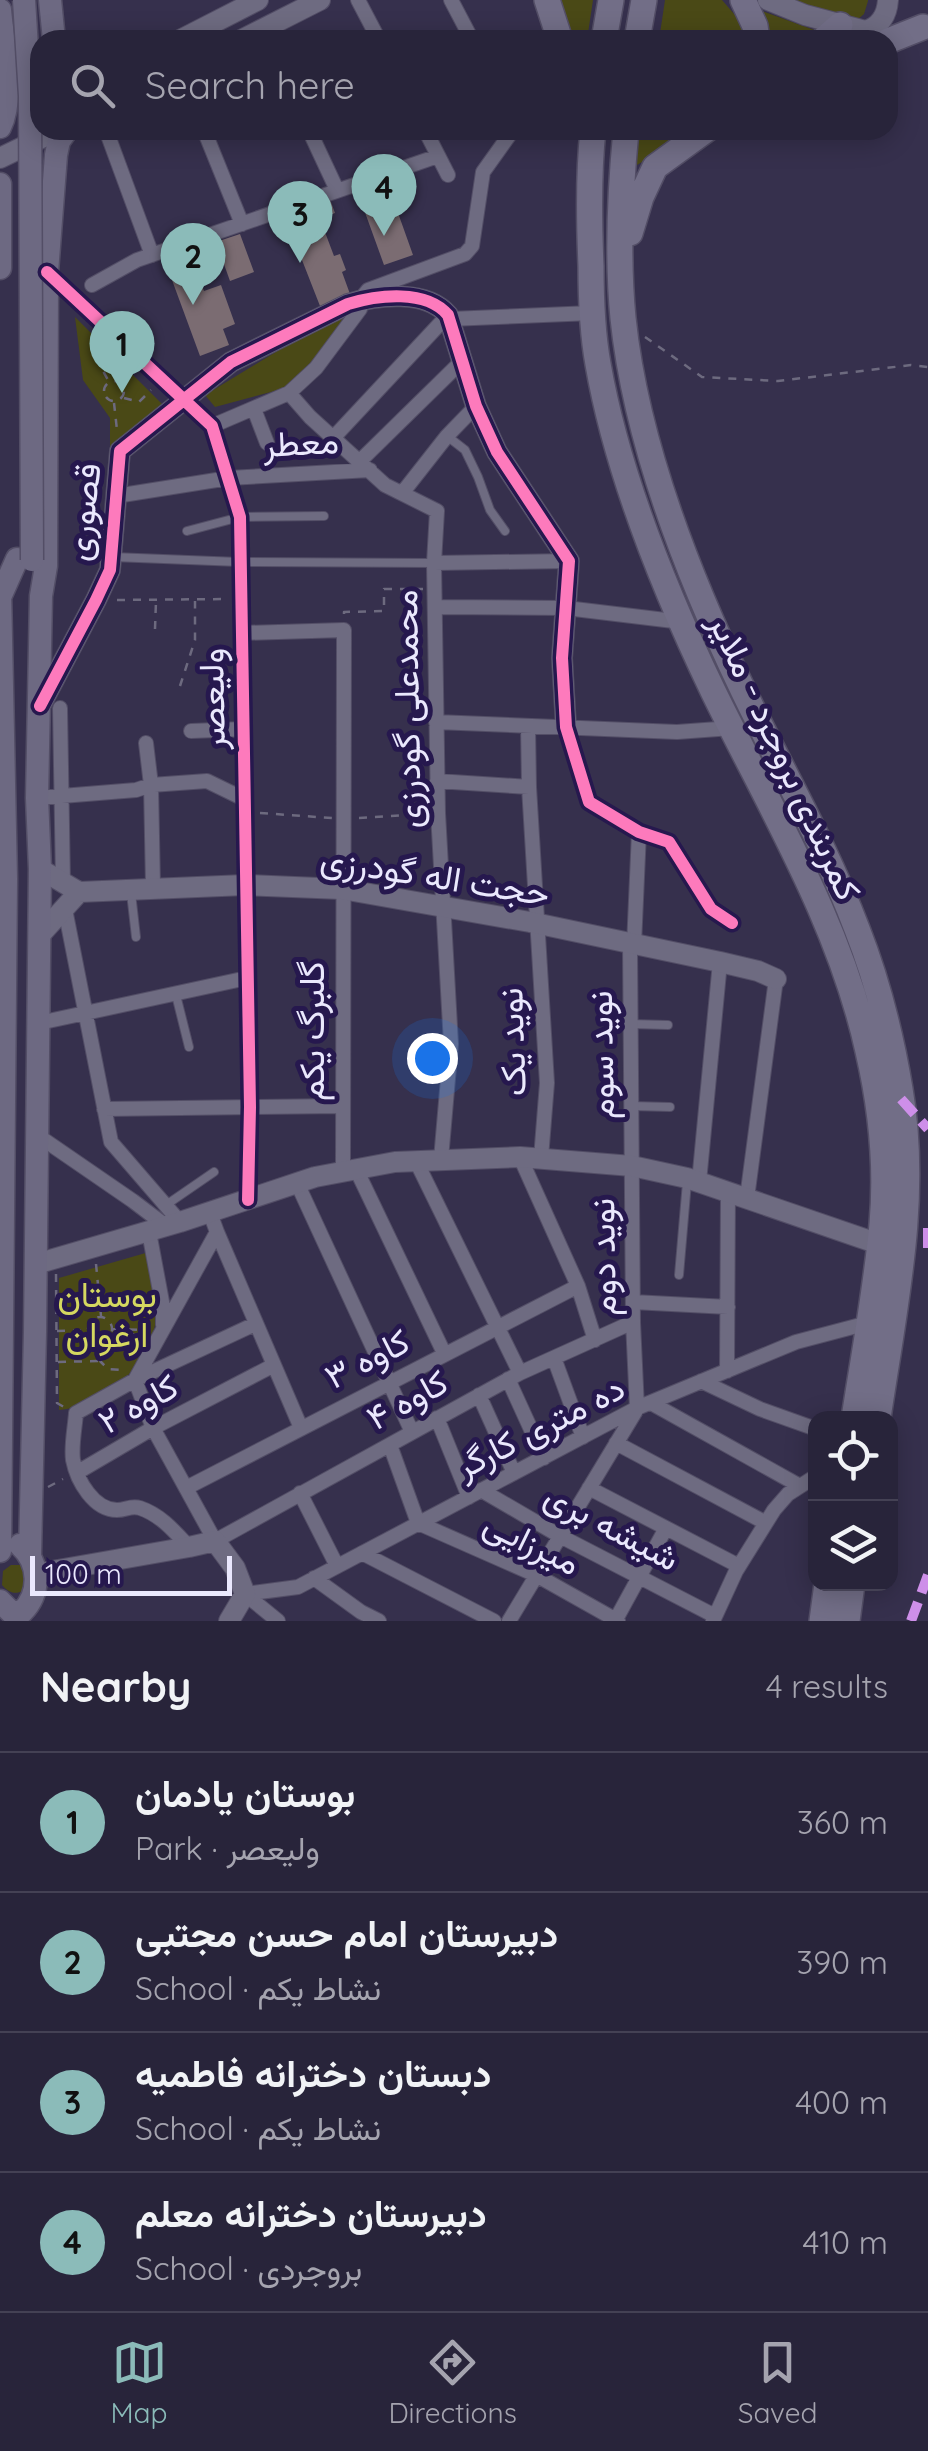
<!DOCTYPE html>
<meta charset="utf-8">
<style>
body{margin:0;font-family:Quicksand,Vazirmatn,sans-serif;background:#343045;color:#f1f3f6}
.controls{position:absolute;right:30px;bottom:30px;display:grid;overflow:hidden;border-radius:20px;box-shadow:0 5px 25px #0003}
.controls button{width:90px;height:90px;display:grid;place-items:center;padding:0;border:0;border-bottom:2px solid #444154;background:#28243a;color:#f1f3f6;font:50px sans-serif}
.scale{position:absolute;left:30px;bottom:25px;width:202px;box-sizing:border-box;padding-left:10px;border:5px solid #eae8fd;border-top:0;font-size:28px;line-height:35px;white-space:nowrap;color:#eae8fd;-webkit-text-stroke:8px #26184e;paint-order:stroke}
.you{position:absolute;left:432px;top:1058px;width:35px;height:35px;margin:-25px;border:8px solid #fff;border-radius:50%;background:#1a73e8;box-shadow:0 0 0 15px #1a73e833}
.badge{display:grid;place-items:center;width:65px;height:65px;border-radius:50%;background:#8bbbb9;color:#111;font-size:32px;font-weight:700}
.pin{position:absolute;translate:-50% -82px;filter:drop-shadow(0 2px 5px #0008)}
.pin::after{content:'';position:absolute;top:52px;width:35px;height:30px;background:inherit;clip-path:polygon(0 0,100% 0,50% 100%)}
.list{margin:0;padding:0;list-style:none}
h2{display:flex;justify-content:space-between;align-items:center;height:130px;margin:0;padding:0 40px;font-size:42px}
h2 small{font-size:32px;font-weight:400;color:#a5a4af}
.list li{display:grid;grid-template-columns:65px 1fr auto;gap:30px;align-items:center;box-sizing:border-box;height:140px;padding:0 40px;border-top:2px solid #444154}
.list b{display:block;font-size:38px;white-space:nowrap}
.list p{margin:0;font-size:32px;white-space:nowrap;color:#a5a4af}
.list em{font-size:32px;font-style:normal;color:#a5a4af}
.icon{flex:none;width:55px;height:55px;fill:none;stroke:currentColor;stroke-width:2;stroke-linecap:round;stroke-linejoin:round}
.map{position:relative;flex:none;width:928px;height:1621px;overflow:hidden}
.search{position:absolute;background:#28243a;box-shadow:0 5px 25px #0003;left:30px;right:30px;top:30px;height:110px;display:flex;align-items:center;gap:25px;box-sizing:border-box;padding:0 35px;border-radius:30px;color:#a5a4af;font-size:38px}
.sheet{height:690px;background:#28243a}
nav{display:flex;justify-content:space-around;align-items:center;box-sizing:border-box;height:140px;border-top:2px solid #444154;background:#28243a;font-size:28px;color:#a5a4af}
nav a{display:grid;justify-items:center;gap:5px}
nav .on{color:#8bbbb9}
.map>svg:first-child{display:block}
.green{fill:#4a4916}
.building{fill:#7b6c72}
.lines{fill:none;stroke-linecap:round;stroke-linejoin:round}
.lane-casing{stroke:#534e66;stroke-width:10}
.street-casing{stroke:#534e66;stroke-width:16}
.secondary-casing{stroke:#534e66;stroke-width:22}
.primary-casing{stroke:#534e66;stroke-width:25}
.highway-casing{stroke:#534e66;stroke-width:28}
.path{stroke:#6d6a7f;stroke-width:2.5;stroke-dasharray:8 8;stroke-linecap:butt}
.lane{stroke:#6e6b81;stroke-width:8}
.street{stroke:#6e6b81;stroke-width:14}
.secondary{stroke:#6e6b81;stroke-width:20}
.primary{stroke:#6d6982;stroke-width:22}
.highway{stroke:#726e87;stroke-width:25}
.primary-bridge-casing{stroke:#534e66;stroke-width:25;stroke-linecap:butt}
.primary-bridge{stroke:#6d6982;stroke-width:22}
.quiet{stroke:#ce8fe9;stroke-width:10;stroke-dasharray:20 10;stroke-linecap:butt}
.cycleway-casing{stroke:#26184e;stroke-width:19}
.cycleway{stroke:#fd7abc;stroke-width:12}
.labels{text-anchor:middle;stroke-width:10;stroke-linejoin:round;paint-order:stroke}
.street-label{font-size:35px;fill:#eae8fd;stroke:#26184e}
.park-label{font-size:35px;fill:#d5d860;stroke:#26184e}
</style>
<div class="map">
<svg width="928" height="1621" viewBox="0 0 928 1621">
<rect width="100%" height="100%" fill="#36304d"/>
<path class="green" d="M558 0H593L587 40H570Z
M665 0H722L741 22 745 40H659Z
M783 0H868V1L864 14 857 20Z
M759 10 817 31 807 40H766Z
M636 130H695L637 165Z
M337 315 343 319 302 377 282 389 215 407 205 395Z
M75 317 165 407 110 450V418L83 380Z
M149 1252C152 1272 159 1295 157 1314 151 1364 109 1405 59 1410V1278Z
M11 1565H20L27 1570 23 1591C14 1595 8 1592 2 1585L3 1571Z"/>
<path class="building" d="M387 182 413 255 384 265 358 193Z
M329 197 335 213 320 219 334 256 340 254 346 270 342 272 350 294 320 306 284 214Z
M240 234 254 272 230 281 216 242Z
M198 249 205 268 196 271 204 291 221 285 235 324 223 329 229 345 200 356 165 261Z"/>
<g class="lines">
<g class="lane-casing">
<path id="lane" d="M447 436 465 450 478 477 490 510 505 531
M187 531 240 517 324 516
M113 557 239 562 433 563
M131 893 136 937
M176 995 189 1047
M630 1024 668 1025
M631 1106 670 1107
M166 1205 214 1172
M679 1275 687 1182"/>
</g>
<g class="street-casing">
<path id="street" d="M358 0 379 40
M451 0 472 40
M106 130 152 255
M204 130 242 224
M309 130 337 190
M425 130 448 175
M47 272 212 426 240 517 250 1107 248 1200
M92 285 137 260 438 156
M450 319 592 313
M289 393 310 417 385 485 437 511 434 563 438 813 451 1044 441 1159
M254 409 267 443
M212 426 289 393 316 368 360 309V300L368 290 465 254 472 246 483 172 513 130
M334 437 448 315
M360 461 463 360
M403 492 447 436 476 406
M116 496 229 478 370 470
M434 563 569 561
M435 607 566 608 682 622
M242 633 344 630 343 1172
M60 708 63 883
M436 722 677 732 732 728
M528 726 529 787 547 1083 541 1158
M566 727 589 802 639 832 669 842 711 909 732 923
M191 731 243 729
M146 743 151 785 153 887
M437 781 529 787
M37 798 136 790 151 785 207 781 244 799
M65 909 111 1142 180 1222
M630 945 633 1322 637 1408
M634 945 639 832
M39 1023 247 978
M104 1109 343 1106
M37 1135 133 1201 166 1226
M520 1157 578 1286 595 1340
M416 1161 520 1373
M356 1169 444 1353
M699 1182 720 962
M297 1183 412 1432
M747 1198 776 979
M210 1213 217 1232 135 1380 153 1428 215 1541 520 1373 633 1322
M149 1232 163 1307V1325
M217 1232 301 1428
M633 1302 728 1307
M554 1358 583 1437
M727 1371 728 1191
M508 1379 544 1458
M701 1381 760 1409 816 1429
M479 1395 514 1473
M651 1403 800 1486
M437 1418 469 1497
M616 1443 766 1523
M390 1445 418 1523 536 1575 618 1621
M78 1472 153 1428 274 1365
M186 1488 578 1286
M589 1488 739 1566
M481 1490 560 1536 715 1616
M300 1493 337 1566
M189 1547C175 1532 161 1515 140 1508 131 1505 126 1510 117 1510 94 1510 77 1481 73 1460 71 1446 75 1427 76 1413L135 1380 255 1324
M362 1553 494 1621
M314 1578 361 1612 379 1621
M245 1594 298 1587 637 1408 796 1342 868 1323
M245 1594 278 1621
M509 1621 637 1409
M615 1621 666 1528
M713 1621 736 1571 774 1510 788 1494 816 1476"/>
</g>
<g class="secondary-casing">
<path id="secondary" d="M768 0 805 15 865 31C880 27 887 15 888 0
M180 40 258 0
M241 40 320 0
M0 158 58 130
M40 706 96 600 110 570 120 451 231 362 348 304C378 295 426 289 448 315L476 406 497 452 569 561 562 658 566 727
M40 869 79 892
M39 936 79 892 245 885 342 889 530 922 720 962 758 971 776 979
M36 1264 180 1222 315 1177 395 1162 520 1157 632 1166 687 1178 879 1244
M35 1574 189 1547 215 1541 235 1568 245 1594 229 1621"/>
</g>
<g class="primary-casing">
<path id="primary" d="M50 0 54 40
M0 10C3 44 15 97 0 127
M0 184V268
M0 591 6 879 0 1551
M1 595 17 559
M30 1554 35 1332 40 869 37 798 41 596 46 566 47 272 56 155 59 141 67 130
M0 1601 11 1612H22C41 1593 40 1563 20 1545"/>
</g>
<g class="highway-casing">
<path id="highway" d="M547 0 560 40
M743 0 755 26 757 40
M604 40 611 0
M637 40 644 0
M823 40 840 25
M888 41 923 27
M593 130C588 176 589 220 591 266 591 299 592 331 598 364 617 473 665 591 713 691 770 808 840 923 868 1051 881 1107 887 1167 882 1224 876 1289 864 1354 854 1418
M626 130C620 192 617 256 623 318 636 443 689 578 743 690 781 769 826 847 857 929 877 980 891 1035 900 1089 919 1200 894 1309 878 1418
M630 233 641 197 655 167 706 130
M822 1621 827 1584
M847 1621 852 1584"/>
</g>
<path class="path" d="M645 337 702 377 778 381 911 365 928 367
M101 345 103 356 97 360 108 380
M104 391a10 10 0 1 1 20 0a10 10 0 1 1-20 0Z
M122 382 134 370
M124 398 139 402 151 390
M114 403 117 430
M117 600 229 599
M344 614V612L384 611V589H423
M155 629 156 601
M180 686 195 640V601
M260 813 332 818
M359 818 426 814
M96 1264 101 1316
M56 1274 57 1403 64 1407
M58 1302 99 1300 149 1305
M88 1329a12 12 0 1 1 24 0a12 12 0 1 1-24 0Z
M113 1329 145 1330
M57 1331 89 1330
M133 1333 134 1350
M100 1343V1361L108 1369 124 1370
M58 1362 100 1361
M48 1487 63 1479"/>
<use href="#lane" class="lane"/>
<use href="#street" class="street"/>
<use href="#secondary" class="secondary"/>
<use href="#primary" class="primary"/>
<use href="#highway" class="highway"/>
<g class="primary-bridge-casing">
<path id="primary-bridge" d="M24 0 30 96 32 560"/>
</g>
<use href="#primary-bridge" class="primary-bridge"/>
<path class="quiet" d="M901 1099 928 1129
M928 1228V1256
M911 1621 928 1575"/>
<g class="cycleway-casing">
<path id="cycleway" d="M47 272 212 426 240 517 250 1107 248 1200
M40 706 96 600 110 570 120 451 231 362 348 304C378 295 426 289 448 315L476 406 497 452 569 561 562 658 566 727 589 802 639 832 669 842 711 909 732 923"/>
</g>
<use href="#cycleway" class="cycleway"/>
</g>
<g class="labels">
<g class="street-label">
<text transform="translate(301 443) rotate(-3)" y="12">معطر</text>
<text transform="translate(83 512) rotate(-83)" y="12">قصوری</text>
<text transform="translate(212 699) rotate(-91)" y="12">ولیعصر</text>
<text transform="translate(407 709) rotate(-91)" y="12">محمدعلی گودرزی</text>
<text transform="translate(785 757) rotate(65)" y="12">کمربندی بروجرد - ملایر</text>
<text transform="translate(435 876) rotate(9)" y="12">حجت اله گودرزی</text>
<text transform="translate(312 1031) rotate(-90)" y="12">گلبرگ یکم</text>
<text transform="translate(512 1042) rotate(-92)" y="12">نوید یک</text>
<text transform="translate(601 1055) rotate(-91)" y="12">نوید سوم</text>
<text transform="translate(603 1257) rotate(-91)" y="12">نوید دوم</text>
<text transform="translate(367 1359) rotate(-27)" y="12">کاوه ۳</text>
<text transform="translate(407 1400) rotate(-29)" y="12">کاوه ۴</text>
<text transform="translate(138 1404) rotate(-29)" y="12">کاوه ۲</text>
<text transform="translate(540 1427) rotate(-27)" y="12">ده متری کارگر</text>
<text transform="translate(612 1527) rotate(28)" y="12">شیشه بری</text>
<text transform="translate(532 1543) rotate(26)" y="12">میرزایی</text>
</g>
<g class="park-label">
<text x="107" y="1307">بوستان<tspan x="107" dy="40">ارغوان</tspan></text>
</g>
</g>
</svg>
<div class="controls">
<button><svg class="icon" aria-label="locate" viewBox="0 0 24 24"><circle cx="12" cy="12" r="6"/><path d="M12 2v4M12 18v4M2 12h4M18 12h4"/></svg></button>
<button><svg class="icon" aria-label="layers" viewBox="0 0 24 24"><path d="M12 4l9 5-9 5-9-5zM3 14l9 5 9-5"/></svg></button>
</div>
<div class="scale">100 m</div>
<div class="you"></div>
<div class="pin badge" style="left:122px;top:393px">1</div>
<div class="pin badge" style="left:193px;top:305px">2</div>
<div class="pin badge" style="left:300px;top:263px">3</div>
<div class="pin badge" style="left:384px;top:236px">4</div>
<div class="search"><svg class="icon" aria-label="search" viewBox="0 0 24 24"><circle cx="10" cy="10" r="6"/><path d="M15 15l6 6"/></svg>Search here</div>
</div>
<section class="sheet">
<h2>Nearby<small>4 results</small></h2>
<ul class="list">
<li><span class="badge">1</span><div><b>بوستان یادمان</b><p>Park · ولیعصر</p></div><em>360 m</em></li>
<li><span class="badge">2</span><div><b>دبیرستان امام حسن مجتبی</b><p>School · نشاط یکم</p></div><em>390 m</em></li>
<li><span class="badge">3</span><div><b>دبستان دخترانه فاطمیه</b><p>School · نشاط یکم</p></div><em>400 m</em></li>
<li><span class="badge">4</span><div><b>دبیرستان دخترانه معلم</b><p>School · بروجردی</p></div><em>410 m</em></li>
</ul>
</section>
<nav>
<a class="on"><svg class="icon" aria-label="map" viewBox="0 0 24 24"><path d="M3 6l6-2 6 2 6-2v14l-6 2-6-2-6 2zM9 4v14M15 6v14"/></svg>Map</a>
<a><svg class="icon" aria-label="directions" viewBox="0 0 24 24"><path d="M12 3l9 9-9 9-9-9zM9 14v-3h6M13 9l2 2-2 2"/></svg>Directions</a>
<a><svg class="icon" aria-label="saved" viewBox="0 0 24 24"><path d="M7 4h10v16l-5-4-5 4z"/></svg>Saved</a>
</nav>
